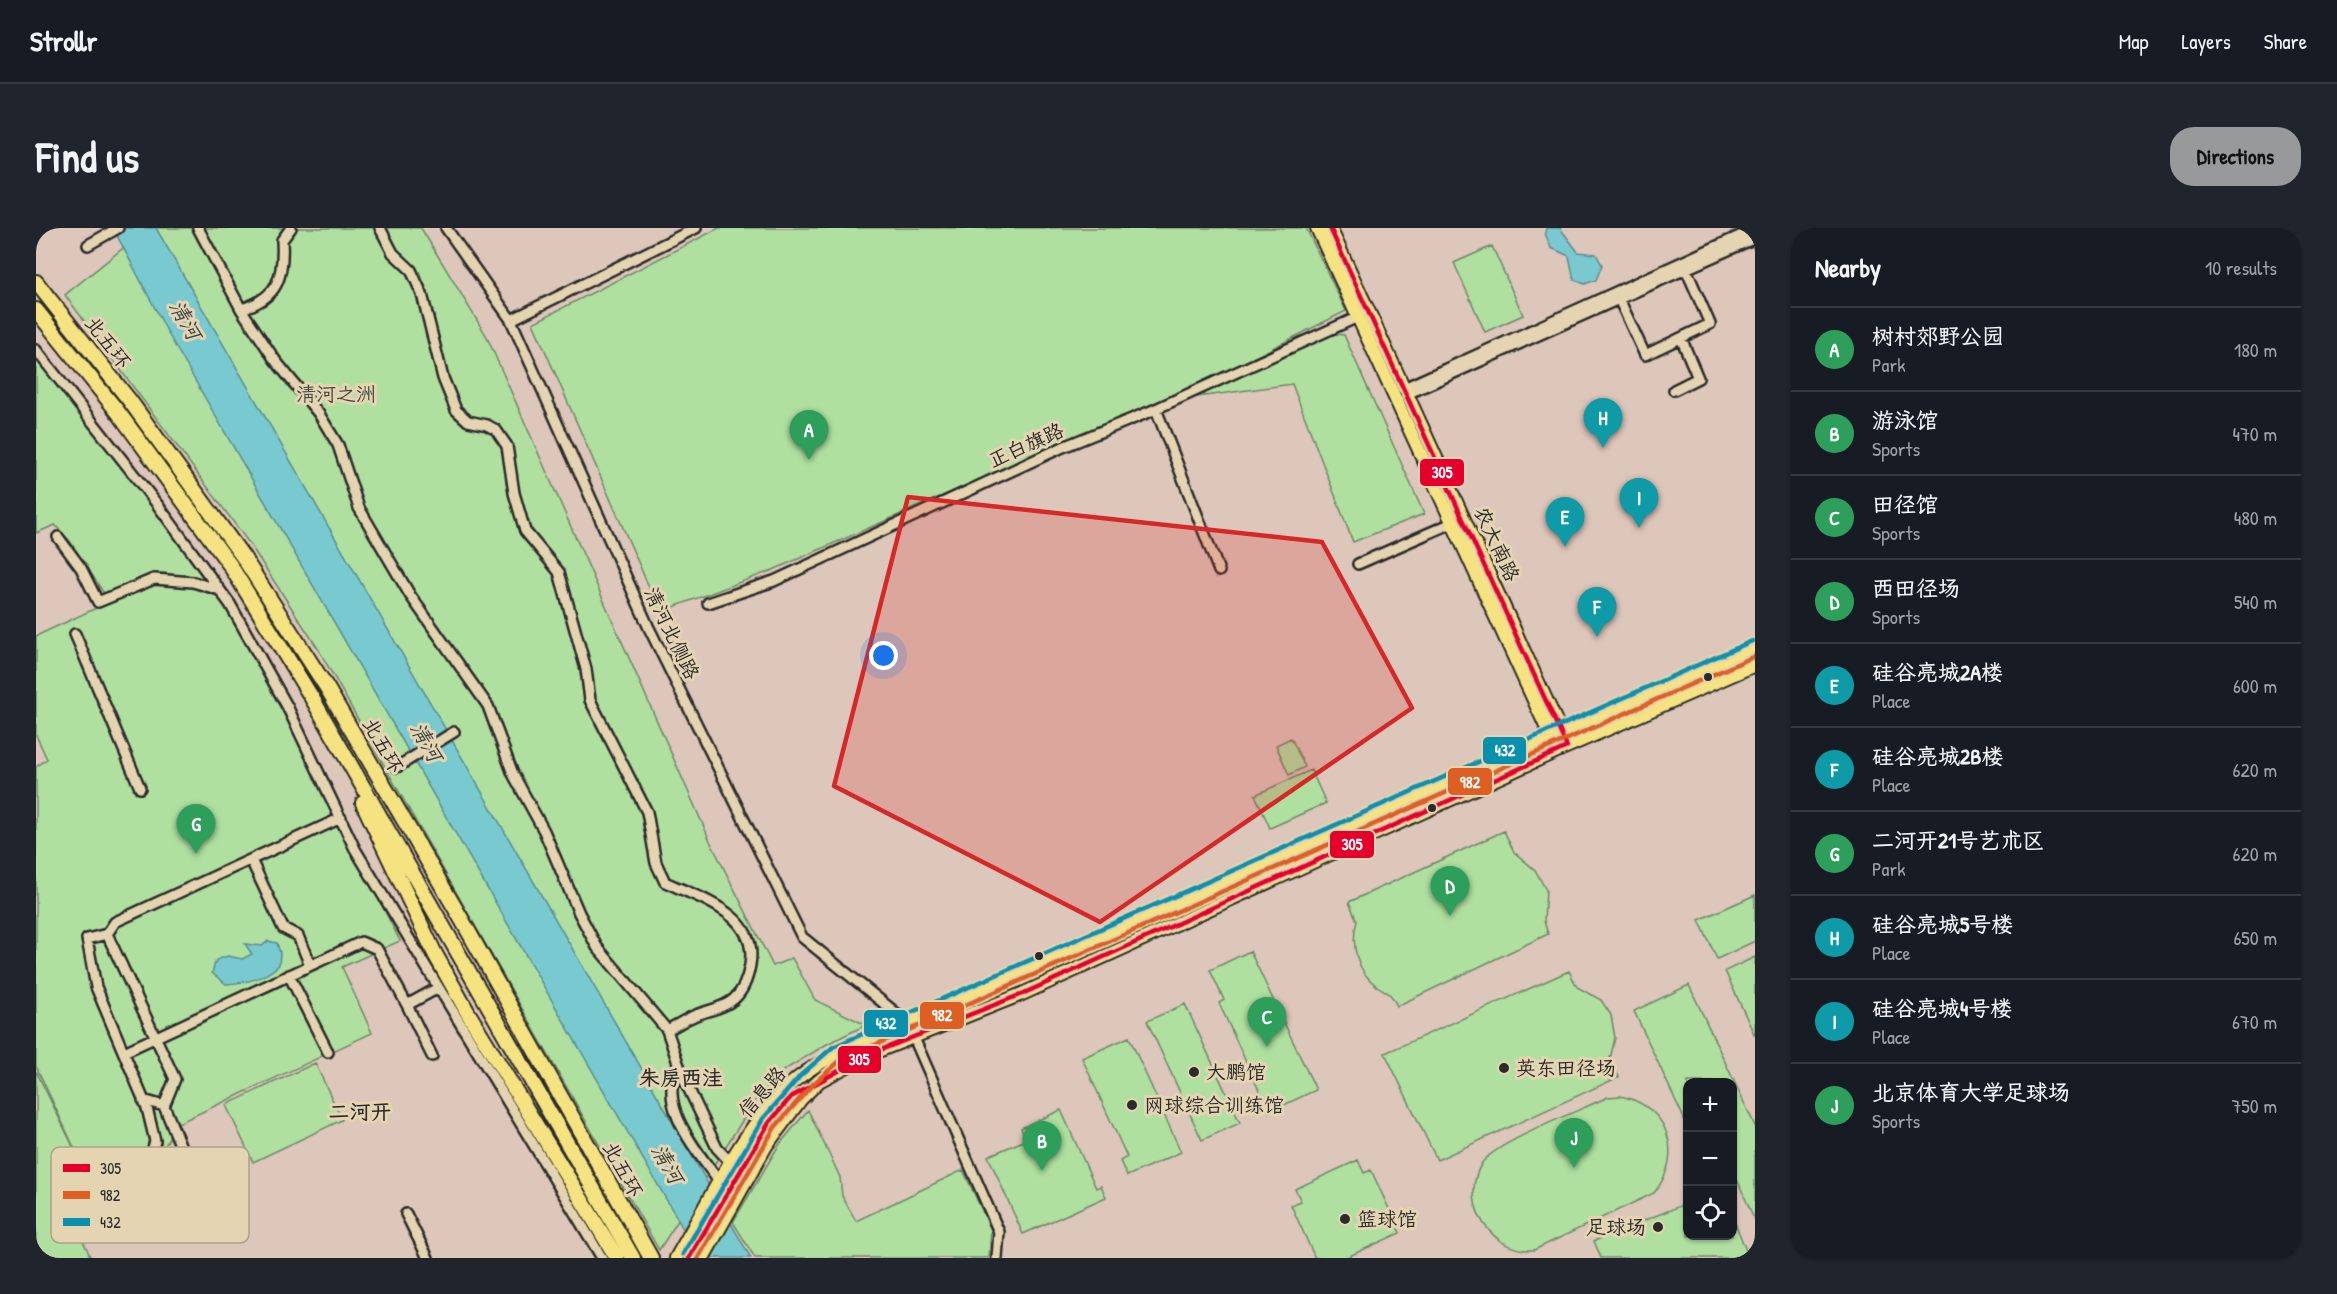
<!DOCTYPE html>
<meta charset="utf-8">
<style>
body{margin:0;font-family:"Patrick Hand","LXGW WenKai TC",sans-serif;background:#20242c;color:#f1f3f6}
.controls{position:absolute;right:18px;bottom:18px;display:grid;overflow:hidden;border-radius:12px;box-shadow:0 2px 4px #0004}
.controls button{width:54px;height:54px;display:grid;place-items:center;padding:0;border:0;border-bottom:2px solid #363941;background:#171b24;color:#f1f3f6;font:30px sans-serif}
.you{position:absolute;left:848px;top:428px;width:21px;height:21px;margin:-15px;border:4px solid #fff;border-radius:50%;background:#1a73e8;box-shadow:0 0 0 9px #1a73e833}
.badge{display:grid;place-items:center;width:39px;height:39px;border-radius:50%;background:#98999b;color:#fff;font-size:20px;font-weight:700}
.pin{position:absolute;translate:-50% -50px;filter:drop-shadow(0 2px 3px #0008)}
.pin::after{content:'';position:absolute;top:32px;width:21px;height:18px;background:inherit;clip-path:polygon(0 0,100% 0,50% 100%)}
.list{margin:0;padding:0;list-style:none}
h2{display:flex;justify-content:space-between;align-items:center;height:78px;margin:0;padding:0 24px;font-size:26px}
h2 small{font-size:20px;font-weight:400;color:#9ea1a6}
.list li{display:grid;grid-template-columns:39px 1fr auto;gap:18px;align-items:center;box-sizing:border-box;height:84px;padding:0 24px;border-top:2px solid #363941}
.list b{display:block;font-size:22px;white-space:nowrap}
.list p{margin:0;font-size:20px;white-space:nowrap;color:#9ea1a6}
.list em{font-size:20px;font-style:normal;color:#9ea1a6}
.icon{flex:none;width:33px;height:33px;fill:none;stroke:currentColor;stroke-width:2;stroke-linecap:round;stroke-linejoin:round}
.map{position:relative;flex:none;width:1719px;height:1030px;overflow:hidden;border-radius:24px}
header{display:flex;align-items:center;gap:36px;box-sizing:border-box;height:84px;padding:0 30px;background:#171b24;border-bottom:2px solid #363941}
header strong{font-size:28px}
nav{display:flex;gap:33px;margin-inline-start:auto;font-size:21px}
.intro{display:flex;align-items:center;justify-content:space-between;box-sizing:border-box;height:144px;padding:0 36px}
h1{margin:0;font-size:42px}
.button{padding:15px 27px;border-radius:24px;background:#98999b;color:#111;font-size:21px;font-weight:700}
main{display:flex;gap:36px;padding:0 36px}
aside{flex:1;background:#171b24;border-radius:24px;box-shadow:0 2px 4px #0004}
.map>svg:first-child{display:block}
.green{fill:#afe0a0;stroke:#6d8666;stroke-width:1.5}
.water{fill:#79cad0;stroke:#5a8a8e;stroke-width:1.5}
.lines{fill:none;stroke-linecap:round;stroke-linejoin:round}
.minor-casing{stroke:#2b2b2b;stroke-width:14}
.major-casing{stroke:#2b2b2b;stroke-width:16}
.highway-casing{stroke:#2b2b2b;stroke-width:18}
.minor{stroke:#e5d4b1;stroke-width:9}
.major{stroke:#f5e382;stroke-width:12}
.highway{stroke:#f5e382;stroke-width:14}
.bus-1-casing{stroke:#e5d4b1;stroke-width:9}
.bus-2-casing{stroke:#e5d4b1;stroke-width:9}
.bus-3-casing{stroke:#e5d4b1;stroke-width:9}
.bus-1{stroke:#e4002b;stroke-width:4.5}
.bus-2{stroke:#de5f23;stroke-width:4.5}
.bus-3{stroke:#0990ad;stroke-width:4.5}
.marked{fill:#d62828;fill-opacity:0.2;stroke:#d62828;stroke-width:4.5;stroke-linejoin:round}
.bus-dot{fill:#2b2b2b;stroke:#e5d4b1;stroke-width:2}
.labels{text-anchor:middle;stroke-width:6;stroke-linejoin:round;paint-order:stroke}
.street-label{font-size:20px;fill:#2b2b2b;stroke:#e5d4b1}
.park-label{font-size:20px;fill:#3f463d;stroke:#e5d4b1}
.poi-label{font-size:20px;fill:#2b2b2b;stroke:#e5d4b1;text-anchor:start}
.water-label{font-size:21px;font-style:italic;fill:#374344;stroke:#e5d4b1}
.neighbourhood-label{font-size:21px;font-weight:bold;fill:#2b2b2b;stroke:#e5d4b1}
.key{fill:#e5d4b1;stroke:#ada189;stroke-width:1.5}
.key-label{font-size:16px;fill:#2b2b2b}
.line-badge{stroke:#e5d4b1;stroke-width:2}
.badge-label{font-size:16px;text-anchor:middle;font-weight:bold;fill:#fff}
</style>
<header>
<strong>Strollr</strong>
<nav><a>Map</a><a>Layers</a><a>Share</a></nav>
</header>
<div class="intro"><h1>Find us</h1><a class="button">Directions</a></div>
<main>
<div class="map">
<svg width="1719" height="1030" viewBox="0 0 1719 1030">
<rect width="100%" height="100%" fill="#ddc6ba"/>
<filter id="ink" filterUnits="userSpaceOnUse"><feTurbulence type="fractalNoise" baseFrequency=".0167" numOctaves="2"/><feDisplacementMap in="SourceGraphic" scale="12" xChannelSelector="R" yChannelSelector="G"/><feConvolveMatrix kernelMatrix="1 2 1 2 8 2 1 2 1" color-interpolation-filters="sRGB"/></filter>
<g filter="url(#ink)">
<path class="green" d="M112 0H385L450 107 675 615 737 738 756 730 779 772 830 797 791 816 745 844 719 873 623 1022 281 419 213 315 29 67Z
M683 0H1270L1310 83 1193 142 737 342 624 384 497 95Z
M1456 18 1487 87 1449 104 1418 35Z
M1298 106 1308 107 1388 286 1317 314 1256 156 1154 170Z
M0 127 120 280 173 355 129 345 113 346 69 367 34 313 19 297 0 305Z
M116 354H141L184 369 259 507 364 713 306 739 336 805 140 896 115 946 65 972 56 959 29 974 55 1030H0V843L50 945 0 838V539L11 531 0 507V408Z
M1255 510 1269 539 1253 547 1240 517Z
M1275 542 1290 575 1234 600 1219 567Z
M1468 603 1478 624 1499 642 1510 662 1508 693 1512 706 1361 778C1354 764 1353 766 1341 758 1321 744 1314 716 1321 693L1313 674Z
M1719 667V713L1681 731 1663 692Z
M1214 723 1280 862 1233 884 1183 775 1188 772 1174 742Z
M1719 729V808L1689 743Z
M1533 743 1541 759 1565 772 1575 787 1579 810 1574 831 1583 849 1401 932 1349 825Z
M1653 757 1719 898V993L1700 949 1697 950 1696 854H1652L1651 897 1598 783Z
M1149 776 1204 895 1166 912 1111 793Z
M1093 809 1145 924 1091 948 1084 933 1091 929 1046 830Z
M279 835 306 892 217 934 190 877Z
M1584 868C1633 878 1649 927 1618 965L1498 1022C1476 1023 1461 1014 1448 996 1436 978 1434 954 1446 935 1460 914 1545 882 1572 869Z
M772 882 804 949 806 968 820 993 927 942 955 1002 953 1030H719L697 994 743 917Z
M1025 882 1060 960 1065 958 1070 969 987 1006 952 928 990 912 985 900Z
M1322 932 1328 945 1335 942 1364 1005 1309 1030H1279L1255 977 1265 973 1259 961Z
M1651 975 1652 1008H1696L1697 990 1713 1030H1565L1558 1013Z"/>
<path class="water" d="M77 0H120L715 1030H664L134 109Z
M1510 0H1524L1542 24 1560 26 1566 37 1560 52 1549 56 1538 52 1533 28 1515 20 1509 5Z
M232 713 241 715 244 725 243 737C228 751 210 755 190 756L176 745 180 732 192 728 206 731 216 726 209 716 226 718Z"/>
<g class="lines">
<g class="minor-casing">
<path id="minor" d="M162 0 205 81 239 132 283 186 302 217 323 280 374 367 452 478 477 546 508 603 543 685 561 719 631 802 646 847 681 920 695 935
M344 0 357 25 375 42 386 66 407 150 420 182 432 193 451 197 460 202 471 218 478 265 489 303 523 344 550 441 554 472 611 584 620 635 629 654C666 671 723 687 714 737 712 749 707 763 698 771 688 780 673 782 660 787 650 791 641 797 631 802
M410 0 475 92 613 400 766 709 871 794 963 1004 961 1030
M1719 1 1368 160 1371 166 1719 10
M52 17 82 0
M1583 71 1609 127 1674 96 1650 41
M205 81C243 70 248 48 246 12L255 0
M475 92 660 0
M0 122 121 276 194 376 251 478 319 621 566 1030
M1638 162 1662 150 1645 110
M1120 181 1183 343
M22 309 45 340 62 374 118 351 157 354 184 362
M1322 336 1416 295
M672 375 738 353 1027 219 1113 184 1322 89
M39 406 104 560
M361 539 418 504
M215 632 247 700 262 708 274 737
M71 706 139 851 128 878
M253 747 292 824
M371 777 396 828
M88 824 325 714 341 721 371 777 402 760
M643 837C619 877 661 922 684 955
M107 872 128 878 152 936 139 943
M370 986 392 1030
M141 990 114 931 119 913 111 880 60 759 51 711 71 706 79 694 305 590"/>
</g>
<g class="major-casing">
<path id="major" d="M1281 0 1518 516
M1294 0 1368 160
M1371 166 1528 511
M640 1030C674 972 710 891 762 850 797 823 841 808 880 790L1719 420
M667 1030 730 918 765 871 783 853 832 827 986 766 1521 523 1719 437"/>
</g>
<g class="highway-casing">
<path id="highway" d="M0 54 94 173 207 329 291 460 426 692 615 1030
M0 82 82 184 194 337 276 470 597 1030
M327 575 399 726 432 785 581 1030"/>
</g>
<use href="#minor" class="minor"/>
<use href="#major" class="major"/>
<use href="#highway" class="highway"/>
<g class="bus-1-casing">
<path id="bus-1" d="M653 1030 733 895 755 869 832 827 986 766 1531 519 1294 0"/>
</g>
<g class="bus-2-casing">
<path id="bus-2" d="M662 1030 739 899 776 857 805 832 1719 428"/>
</g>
<g class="bus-3-casing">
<path id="bus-3" d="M647 1026 727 891 765 847 797 819 1716 413"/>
</g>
<use href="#bus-1" class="bus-1"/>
<use href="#bus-2" class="bus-2"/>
<use href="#bus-3" class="bus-3"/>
</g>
</g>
<path class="marked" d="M872 269 1286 314 1376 480 1064 694 798 558Z"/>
<g class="bus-dot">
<circle cx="1672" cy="449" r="5"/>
<circle cx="1396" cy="580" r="5"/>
<circle cx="1003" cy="728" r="5"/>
<circle cx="1468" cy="840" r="6"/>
<circle cx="1158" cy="844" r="6"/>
<circle cx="1096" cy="877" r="6"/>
<circle cx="1309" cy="991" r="6"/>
<circle cx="1622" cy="999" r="6"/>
</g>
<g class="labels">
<g class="street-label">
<text transform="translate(72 114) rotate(52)" y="7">北五环</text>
<text transform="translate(990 217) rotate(-24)" y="7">正白旗路</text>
<text transform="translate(1461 316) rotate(65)" y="7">农大南路</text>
<text transform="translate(636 405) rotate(64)" y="7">清河北侧路</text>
<text transform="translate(347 517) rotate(60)" y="7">北五环</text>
<text transform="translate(726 864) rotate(-49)" y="7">信息路</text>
<text transform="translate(587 941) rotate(61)" y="7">北五环</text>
</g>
<g class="park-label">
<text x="300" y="173">清河之洲</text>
</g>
<g class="poi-label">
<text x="1480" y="847">英东田径场</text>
<text x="1170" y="851">大鹏馆</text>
<text x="1108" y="884">网球综合训练馆</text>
<text x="1321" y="998">篮球馆</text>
<text x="1610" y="1006" text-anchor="end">足球场</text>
</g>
<g class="water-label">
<text transform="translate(149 92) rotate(60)" y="7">清河</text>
<text transform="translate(390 514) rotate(60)" y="7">清河</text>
<text transform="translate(631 936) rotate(60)" y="7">清河</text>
</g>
<g class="neighbourhood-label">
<text x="645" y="857">朱房西洼</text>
<text x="324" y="891">二河开</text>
</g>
</g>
<rect x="15" y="919" width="198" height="96" rx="9" class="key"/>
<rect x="27" y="936" width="27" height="8" fill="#e4002b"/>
<rect x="27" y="963" width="27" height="8" fill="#de5f23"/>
<rect x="27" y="990" width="27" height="8" fill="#0990ad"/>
<g class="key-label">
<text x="64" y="946">305</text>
<text x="64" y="973">982</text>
<text x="64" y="1000">432</text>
</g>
<g class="line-badge">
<rect x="1383" y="230" width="46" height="29" rx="6" fill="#e4002b"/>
<rect x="1446" y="508" width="45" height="29" rx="6" fill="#0990ad"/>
<rect x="1411" y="539" width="46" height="29" rx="6" fill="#de5f23"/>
<rect x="1293" y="602" width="46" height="29" rx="6" fill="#e4002b"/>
<rect x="883" y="773" width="46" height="29" rx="6" fill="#de5f23"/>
<rect x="827" y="781" width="46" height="29" rx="6" fill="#0990ad"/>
<rect x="801" y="817" width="45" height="29" rx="6" fill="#e4002b"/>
</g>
<g class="badge-label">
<text x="1406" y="250">305</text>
<text x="1469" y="528">432</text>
<text x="1434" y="560">982</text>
<text x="1316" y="622">305</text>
<text x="906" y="793">982</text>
<text x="850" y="801">432</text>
<text x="823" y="837">305</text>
</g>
</svg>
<div class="controls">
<button>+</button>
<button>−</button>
<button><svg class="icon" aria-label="locate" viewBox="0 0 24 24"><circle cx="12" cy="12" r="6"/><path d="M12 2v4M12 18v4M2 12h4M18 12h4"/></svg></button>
</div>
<div class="you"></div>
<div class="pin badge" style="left:773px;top:232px;background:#2e9e5b">A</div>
<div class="pin badge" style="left:1006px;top:943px;background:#2e9e5b">B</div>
<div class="pin badge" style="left:1231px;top:819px;background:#2e9e5b">C</div>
<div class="pin badge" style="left:1414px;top:688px;background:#2e9e5b">D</div>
<div class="pin badge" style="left:1529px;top:319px;background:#0f9aa8">E</div>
<div class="pin badge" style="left:1561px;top:409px;background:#0f9aa8">F</div>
<div class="pin badge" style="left:160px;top:626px;background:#2e9e5b">G</div>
<div class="pin badge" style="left:1567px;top:220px;background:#0f9aa8">H</div>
<div class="pin badge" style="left:1603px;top:300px;background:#0f9aa8">I</div>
<div class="pin badge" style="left:1538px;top:940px;background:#2e9e5b">J</div>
</div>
<aside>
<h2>Nearby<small>10 results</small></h2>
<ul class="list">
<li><span class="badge" style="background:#2e9e5b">A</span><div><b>树村郊野公园</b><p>Park</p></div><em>180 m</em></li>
<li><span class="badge" style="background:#2e9e5b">B</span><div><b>游泳馆</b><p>Sports</p></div><em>470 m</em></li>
<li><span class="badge" style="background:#2e9e5b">C</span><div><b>田径馆</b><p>Sports</p></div><em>480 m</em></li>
<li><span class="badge" style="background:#2e9e5b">D</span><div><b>西田径场</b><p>Sports</p></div><em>540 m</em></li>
<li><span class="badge" style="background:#0f9aa8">E</span><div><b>硅谷亮城2A楼</b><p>Place</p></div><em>600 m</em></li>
<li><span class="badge" style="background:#0f9aa8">F</span><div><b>硅谷亮城2B楼</b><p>Place</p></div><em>620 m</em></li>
<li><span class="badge" style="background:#2e9e5b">G</span><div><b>二河开21号艺术区</b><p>Park</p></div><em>620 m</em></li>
<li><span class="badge" style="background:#0f9aa8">H</span><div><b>硅谷亮城5号楼</b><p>Place</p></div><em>650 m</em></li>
<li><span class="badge" style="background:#0f9aa8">I</span><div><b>硅谷亮城4号楼</b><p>Place</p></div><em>670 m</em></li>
<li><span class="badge" style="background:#2e9e5b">J</span><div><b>北京体育大学足球场</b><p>Sports</p></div><em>750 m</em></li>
</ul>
</aside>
</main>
